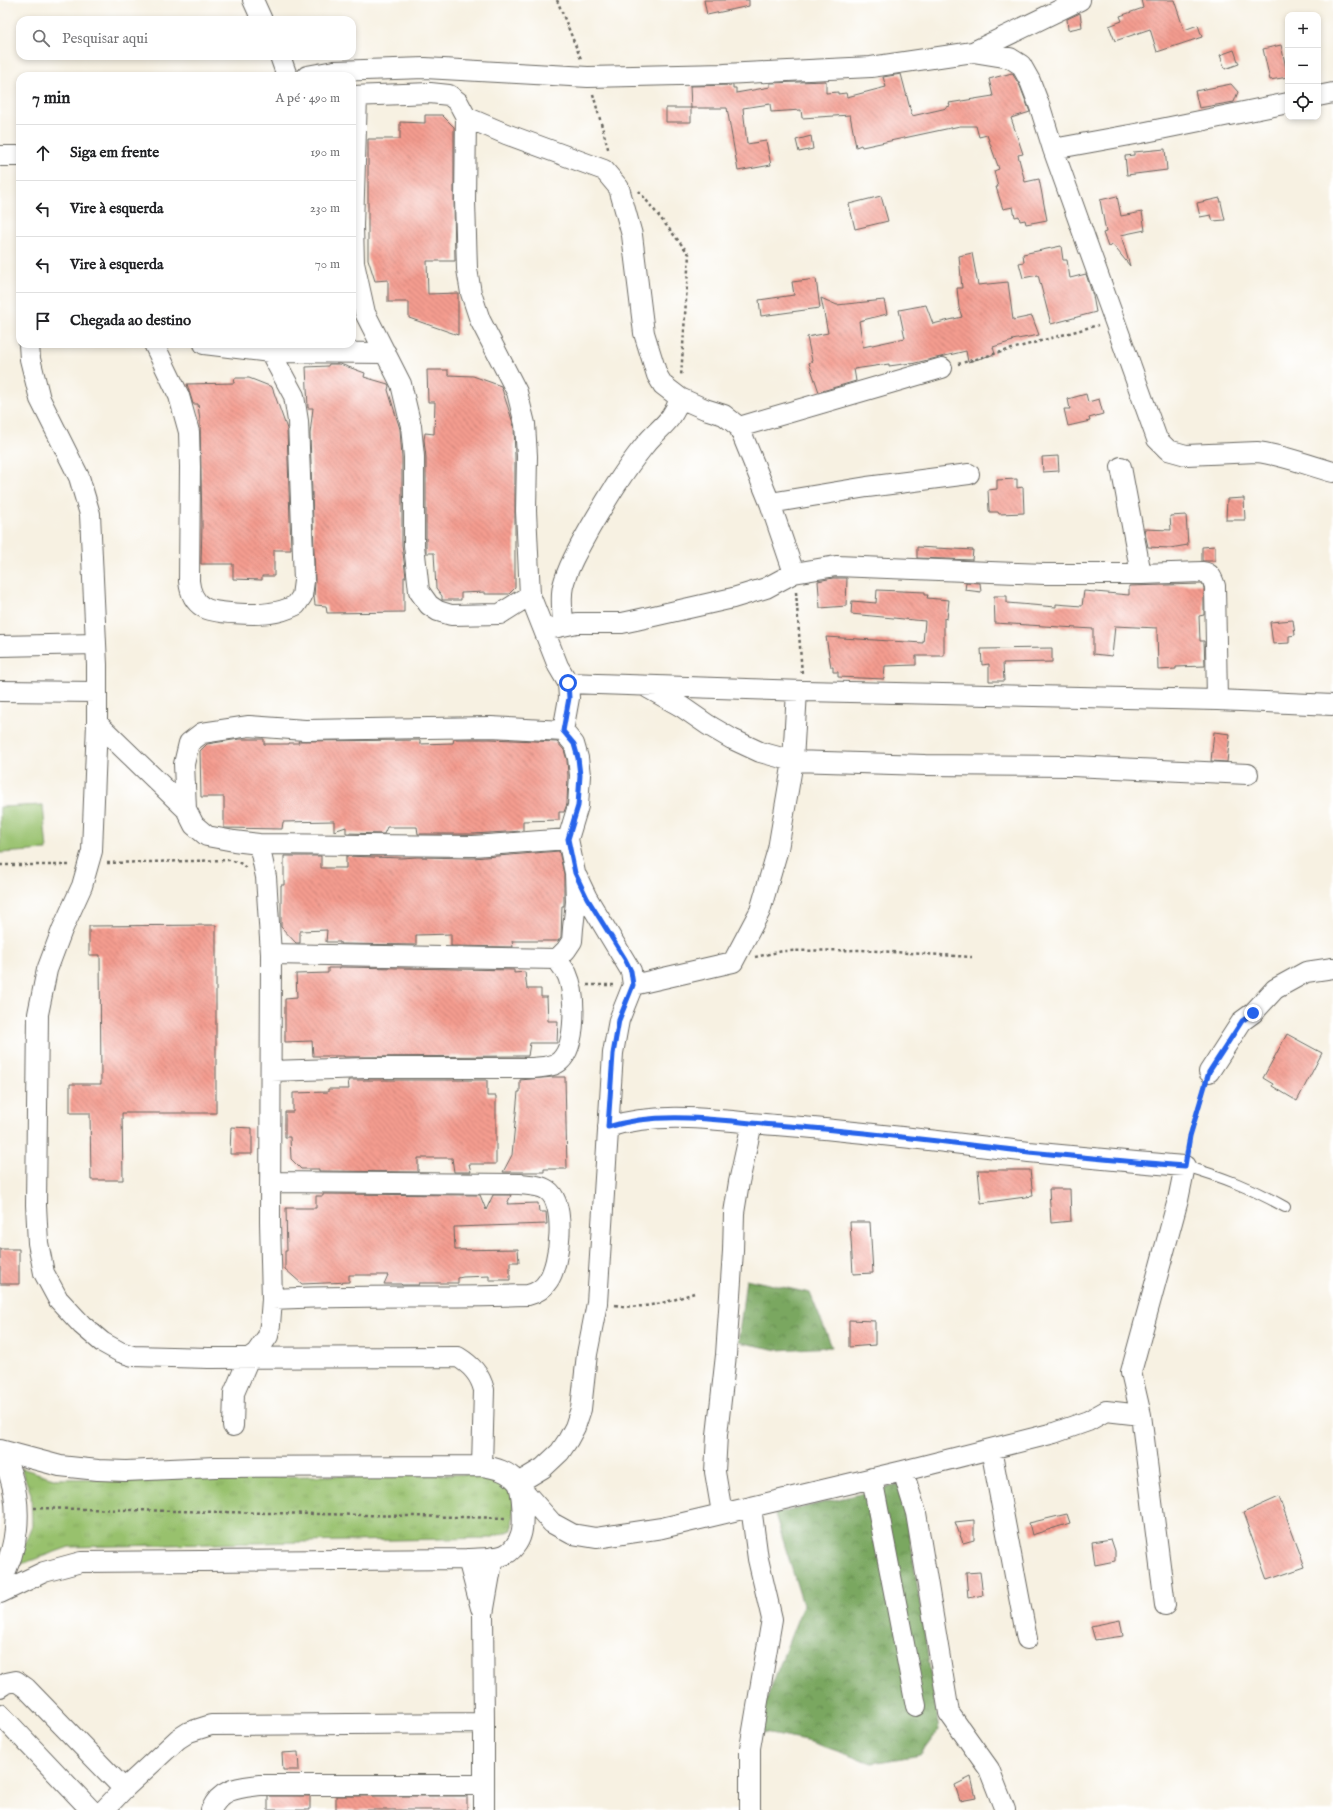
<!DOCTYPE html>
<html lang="pt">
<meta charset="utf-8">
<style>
body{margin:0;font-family:"IM FELL English",serif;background:#f6f6f6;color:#202124}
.controls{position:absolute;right:12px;top:12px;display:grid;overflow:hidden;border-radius:8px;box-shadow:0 2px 6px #0003}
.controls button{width:36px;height:36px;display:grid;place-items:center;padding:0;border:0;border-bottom:1px solid #e0e0e0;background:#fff;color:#202124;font:20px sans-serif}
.stop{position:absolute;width:12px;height:12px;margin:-9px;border:3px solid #2563eb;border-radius:50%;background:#fff}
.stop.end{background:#2563eb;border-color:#fff;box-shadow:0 1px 4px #0008}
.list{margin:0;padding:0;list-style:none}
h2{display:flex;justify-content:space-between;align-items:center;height:52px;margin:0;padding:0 16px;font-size:17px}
h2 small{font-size:13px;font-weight:400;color:#757577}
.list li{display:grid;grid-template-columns:26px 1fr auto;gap:12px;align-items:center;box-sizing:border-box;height:56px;padding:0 16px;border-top:1px solid #e0e0e0}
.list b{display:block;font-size:15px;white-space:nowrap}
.list em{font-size:13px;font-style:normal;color:#757577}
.icon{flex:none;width:22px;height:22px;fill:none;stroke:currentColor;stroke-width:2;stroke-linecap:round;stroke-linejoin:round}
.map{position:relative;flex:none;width:1333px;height:1810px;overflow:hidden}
.search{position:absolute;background:#fff;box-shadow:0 2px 6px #0003;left:16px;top:16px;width:340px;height:44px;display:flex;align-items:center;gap:10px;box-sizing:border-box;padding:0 14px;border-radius:12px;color:#757577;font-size:15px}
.panel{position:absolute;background:#fff;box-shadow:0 2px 6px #0003;left:16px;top:72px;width:340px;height:276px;border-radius:12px}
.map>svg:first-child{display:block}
.grass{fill:url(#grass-tufts);stroke:#5a6e44}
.forest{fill:url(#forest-crowns);stroke:#4b623e}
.pitch{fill:#98c16d;stroke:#5a6e44}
.building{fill:url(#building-back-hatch)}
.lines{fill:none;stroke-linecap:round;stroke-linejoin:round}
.service-casing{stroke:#696761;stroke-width:12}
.minor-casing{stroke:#696761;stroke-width:22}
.secondary-casing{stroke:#696761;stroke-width:24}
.path{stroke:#696761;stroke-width:2.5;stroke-dasharray:3 3;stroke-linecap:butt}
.service{stroke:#fff;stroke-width:10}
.minor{stroke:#fff;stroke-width:20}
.secondary{stroke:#fff;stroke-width:22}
.route{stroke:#2563eb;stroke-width:5}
</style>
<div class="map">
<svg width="1333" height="1810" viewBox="0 0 1333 1810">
<defs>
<pattern id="grass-tufts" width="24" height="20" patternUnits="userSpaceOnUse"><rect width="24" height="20" fill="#98c16d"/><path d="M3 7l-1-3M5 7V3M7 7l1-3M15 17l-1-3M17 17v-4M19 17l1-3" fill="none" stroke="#82a55e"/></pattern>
<pattern id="forest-crowns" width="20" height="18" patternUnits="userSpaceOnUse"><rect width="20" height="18" fill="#7aa760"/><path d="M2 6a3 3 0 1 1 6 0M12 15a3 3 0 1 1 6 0" fill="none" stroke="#63874e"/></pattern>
<pattern id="building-back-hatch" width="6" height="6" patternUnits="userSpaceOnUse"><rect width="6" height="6" fill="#f49c8f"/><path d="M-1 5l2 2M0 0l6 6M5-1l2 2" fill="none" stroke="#c57e74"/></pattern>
</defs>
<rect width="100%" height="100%" fill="#fff"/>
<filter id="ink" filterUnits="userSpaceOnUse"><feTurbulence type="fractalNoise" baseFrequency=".025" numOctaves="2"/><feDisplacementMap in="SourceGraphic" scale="8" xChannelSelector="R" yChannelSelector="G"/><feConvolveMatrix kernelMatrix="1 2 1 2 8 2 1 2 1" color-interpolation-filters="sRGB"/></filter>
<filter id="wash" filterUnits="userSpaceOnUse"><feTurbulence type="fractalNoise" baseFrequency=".012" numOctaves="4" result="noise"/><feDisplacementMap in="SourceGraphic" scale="16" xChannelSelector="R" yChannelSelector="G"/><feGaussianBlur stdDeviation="0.9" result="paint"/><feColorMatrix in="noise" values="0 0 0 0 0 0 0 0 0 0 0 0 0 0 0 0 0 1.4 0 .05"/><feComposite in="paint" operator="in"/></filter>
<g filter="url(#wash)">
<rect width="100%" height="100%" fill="#f7f1e2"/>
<path class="grass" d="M21 1468 57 1479 487 1474 514 1494 512 1530 490 1538 69 1547 16 1566 32 1526 31 1494Z"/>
<path class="forest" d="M746 1279 810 1293 832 1347 778 1350 738 1342Z
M902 1484 939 1730 920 1755 872 1763 811 1742 754 1731 803 1605 775 1514Z"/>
<path class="pitch" d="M43 805 47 850 0 853V807Z"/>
<g id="blocks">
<path class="building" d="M704 0H749V6L707 15Z
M1141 0H1174L1184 30 1198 25 1202 37 1157 52 1150 29 1115 41 1109 26 1122 21 1120 16 1143 8Z
M1080 13 1082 27 1068 30 1067 19Z
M1281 45 1288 77 1270 80 1263 49Z
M1234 50 1239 64 1225 69 1220 55Z
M1012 73 1020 86 1030 112 1011 118 1023 154 1018 155 1025 182 1039 179 1047 220 1026 224 1025 220 1020 221 1019 216 1015 217 1013 207 1003 209 996 187H998L994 171 999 169 987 135 979 137 976 126H960L862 147 861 145 856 147 850 115 802 118 801 110 771 112 770 104 743 108 747 144 766 141 771 165 738 171 727 108H691L690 86 733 85V88H736V93L770 87V83L826 81V93L838 92V94L846 93 847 97 886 87 883 77 901 74 912 116 947 108V107L950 106 949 103 993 96 989 79Z
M1231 84 1238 92 1234 102 1199 108 1195 91Z
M666 108H691V122H666Z
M425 115H442L454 127V201L455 261H427L428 294 458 293V335L409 318V302H388V280L375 281 368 259V139H400V122L425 123Z
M811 136 813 149 799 152 796 140Z
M1165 149 1167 170 1127 175 1125 156 1134 155V152Z
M881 196 888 221 855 229 849 204Z
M1117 196 1121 216 1142 212 1145 230 1121 235 1130 266 1113 245 1108 247 1103 233 1106 232 1100 200Z
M1220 198 1225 220 1213 221 1211 215 1200 217 1197 203Z
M1061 246 1063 260H1067L1070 278 1086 274 1093 296 1096 312 1051 324 1038 275 1023 278 1019 263 1024 262 1023 254Z
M972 253 978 285 1008 282 1013 320 1032 316 1039 335 1012 340 1013 341 993 347 995 354 968 362 966 351 911 364V363L889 366V364L854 369 856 381 819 392 809 363 812 361 807 337 828 333 821 298 837 305 884 300 887 314 859 321 863 347 905 338 899 310 926 305 933 324 962 317 959 308 957 288H962L959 256Z
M816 279 820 308 761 316 759 300 794 295 792 282Z
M329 364H340L365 373 364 377 388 384 389 386 388 390 400 429 402 458V545L406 577H404V612L327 613 326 606 315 605 314 597 315 581 310 434 313 408H308L306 367 328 366Z
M427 370H448V375L473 376 501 386 514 426 515 456V588L509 594H485V592L461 593V600H442V596L436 588 434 553H426V457L424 440 425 433 434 434 435 402H428Z
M235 378H249L272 387 287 429 291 550H274V576H262V580L233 579V564H201L202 525 200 421 198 404H193L187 384 234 383Z
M1086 394 1088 402 1099 399 1103 414 1089 418 1090 421 1068 426 1064 409H1070L1068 399Z
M1058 456 1059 471 1043 472 1042 457Z
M1017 479V488L1023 487 1024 513 999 514 998 512H990L989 510 988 490 997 489V480Z
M1244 498 1245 520H1226L1227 499Z
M1186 515 1188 545 1170 548 1148 547 1144 529 1171 530 1170 516Z
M1215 546V561H1202V547Z
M917 547 973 550 972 560 917 558Z
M833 578H847L846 606 820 608 818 581Z
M966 582 980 583 981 592 965 590Z
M1202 584 1204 588V615L1199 616 1200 641H1204L1205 666 1176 667V669L1158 670 1157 628 1115 626 1112 656 1093 654V629L995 623 994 596H1007V603L1056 607V604L1082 606 1084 591 1129 595V586Z
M877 590 925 592V595H928L927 598 949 600 947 619 944 618V656H916V665L885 666 884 679 838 677V672H833V667H831L826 637 923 643 925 621 851 614 852 601 876 603Z
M1293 620 1295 635 1289 636V643L1273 644 1270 622Z
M1052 648V662L1003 663 1004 681H989V664L982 665 981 649Z
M1214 732 1230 734 1227 762 1211 761Z
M239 739H264V744H289V743H299L298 741 420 740V744L453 743 454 739H491L557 742 564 750 567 760 568 775 567 804 564 812H559V820L523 821V831L473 834H418L417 827H387L384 834 346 833V827L334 831V821L283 822 282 829 224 828V797H201L200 751 207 744Z
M559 851 564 874V906H562L561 937 558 941H512L513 947 451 946V934L416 935V945L340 944V942H326L327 930 300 931V943H296L281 927V885H284V856H321V868H346V856L401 858 417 857 473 858Z
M216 925V1113H122L123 1180H91L90 1113H70V1084H101L100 955H89V926Z
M340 967 514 970V973L525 972 527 989H541V997H547L548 1021H558L557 1043H530L528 1056 344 1057V1056H313L312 1041 285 1042V999L297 998 296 974 328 973V968H340Z
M1287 1034 1322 1053 1297 1101 1272 1086 1273 1084 1263 1078Z
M553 1077H565L567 1169H544V1172H503L512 1155 518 1092H520V1080Z
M348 1080H487V1096H496V1164H469L471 1172H454L452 1158H418V1172L319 1171V1169H301L291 1159 290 1137H285V1112H293V1093L328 1092V1089H349Z
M231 1127 252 1128V1154H230Z
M978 1170H1030L1033 1196 981 1203Z
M1049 1189H1070L1071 1221 1051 1223Z
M323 1194 480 1195 486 1210 493 1195H511L507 1204 538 1203 539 1212H546L547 1224 454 1227 455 1250 518 1249 519 1262H510V1280H489V1276L463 1277 458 1278V1283H419V1285H402L401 1284H384L388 1275H349V1282L302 1284 285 1269V1251H287L286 1208H316V1196H323Z
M850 1222H870L873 1273 853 1274Z
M0 1249H19V1284H0Z
M849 1320 875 1321V1345L849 1347Z
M1279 1497 1305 1567 1267 1580 1243 1513Z
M1067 1514 1070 1523 1032 1535 1029 1523Z
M974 1520V1540L963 1543 955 1522Z
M1111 1539 1115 1551V1561L1095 1565 1092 1542Z
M980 1572 983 1595 968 1598 966 1573Z
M1120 1620 1123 1636 1095 1640 1091 1626Z
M298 1752 299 1770H283L282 1753Z
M971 1777 976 1798 960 1801 955 1785Z
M268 1796H310V1810H268Z
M336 1796H467V1810H336Z"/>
</g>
</g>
<g filter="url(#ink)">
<use href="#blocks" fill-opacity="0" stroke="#696761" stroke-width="1"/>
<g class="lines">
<g class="service-casing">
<path id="service" d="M1185 1166C1223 1177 1251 1188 1285 1207"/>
</g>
<g class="minor-casing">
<path id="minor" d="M253 0 262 20
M973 52 1080 0
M280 56 287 76
M307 76 334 71 425 68 588 77 724 74 871 67 973 52 1010 58 1021 65 1030 81 1040 107 1053 149 1157 439 1168 450 1186 455 1257 452C1284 455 1307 465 1333 472
M352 96 430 93 449 95 458 102 466 117 465 201 467 269 471 293 480 320 517 392 525 424 527 456 526 511 530 595 558 666 568 683 569 698 563 731
M357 96 353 226 354 263 365 313 401 384 411 426 414 457V545L419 591 429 605 438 611 451 615 500 614 530 595
M1318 96 1333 93
M466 117 506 134 604 170 619 188 632 235 644 333 657 375 663 385 680 398C672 423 659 427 644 446 623 472 607 499 590 528 580 546 568 566 563 586 560 599 563 613 563 626
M1053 149 1141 133 1288 103
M0 156H20
M29 344 30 359 40 399 79 477 90 514 97 665V723L92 851 82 886 62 930 47 970 38 1014 36 1205 38 1243 44 1273 58 1299 82 1325 102 1342 120 1352 133 1356 209 1358 458 1357C471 1365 480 1374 484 1390L482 1466
M154 344 179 396 189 432 190 467 189 581C190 591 193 601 203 607 213 614 257 615 270 613 279 612 288 609 296 605L302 596 304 581 298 421 294 396 266 344
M204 344 270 352 386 353
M680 398 705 409 724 415 739 427 770 503 794 573
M739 427 942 368
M1121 467 1141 574
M770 503 867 487 969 474
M544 630 577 623H622L636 620 733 598 766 588 794 573 836 566 1045 574H1141L1202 572C1211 573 1212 578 1215 586L1217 700
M0 646 96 644
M568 683 804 691 1217 700 1333 705
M648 688 682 707 708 725 732 739 760 752 793 761 925 765 1072 766 1248 774
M0 691 97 692
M97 723 186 809
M557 959 566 950 572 941 573 928 576 902 575 873 568 839 578 806 580 775 578 758 574 744 563 731 491 727 305 730 249 726 202 733 189 743 184 764 185 786 186 809 194 825 207 836 234 841 259 844 473 846 568 839
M633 985 733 962 760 911 778 849 793 761 797 691
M271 1071 365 1068H533C541 1067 554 1067 560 1061 577 1045 576 994 567 974 564 969 560 964 557 959L271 954
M1209 1072 1242 1021 1253 1013 1275 989 1306 972 1333 968
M608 1127C662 1110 721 1121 776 1125 861 1131 945 1142 1029 1152 1081 1157 1133 1162 1185 1166L1178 1200 1131 1372 1141 1415 1165 1605
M271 1182 520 1184C529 1185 540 1185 547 1190 567 1203 560 1264 548 1281 543 1289 537 1293 528 1295 443 1298 358 1295 272 1299
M233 1426 234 1393 249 1358 256 1353 268 1336 270 1325 272 1299 270 1222 271 954 266 877 259 844
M991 1449 1027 1639
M0 1450 60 1466 98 1470 126 1471 215 1467 482 1466C496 1468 508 1471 517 1482 523 1489 524 1525 521 1534 519 1542 512 1552 504 1555 494 1559 479 1558 468 1559L81 1562 44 1572 0 1593
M903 1471 916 1513 949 1713 989 1769 1005 1810
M872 1478 916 1706
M518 1483 543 1468 560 1452 568 1440 575 1427 581 1409 587 1354 597 1303 613 1053 619 1020 633 985 631 971 587 898 577 877
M521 1488 552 1523 572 1534 596 1538 662 1528 903 1471 1054 1433 1088 1421 1106 1411 1141 1415
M722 1513 715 1472 717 1435 726 1355 733 1251 734 1213 739 1182 752 1123
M468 1559 481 1608
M0 1687 6 1683 16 1681 26 1688 124 1789
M0 1714 91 1810
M484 1723V1810
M104 1810 124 1789 178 1739 189 1732 211 1725 484 1723 483 1614 493 1557
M211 1810C221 1788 238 1788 260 1785H484
M750 1810V1748L772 1619 758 1559 751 1507"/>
</g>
<g class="secondary-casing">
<path id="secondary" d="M0 1452C4 1460 9 1469 11 1477 21 1509 18 1550 0 1579"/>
</g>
<path class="path" d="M557 0 581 59
M593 94 609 152
M639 191 689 254 681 377
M958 364 1098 325
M796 592 802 674
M107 863 230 860 240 863 246 868
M0 865H70
M755 957 783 951 861 950 972 957
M587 985H614
M1188 1148 1190 1135 1204 1089
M615 1305C643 1310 669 1302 694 1293
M34 1508 505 1518"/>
<use href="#service" class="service"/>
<use href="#minor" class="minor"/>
<use href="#secondary" class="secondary"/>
</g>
</g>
<g class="lines" filter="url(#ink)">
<path class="route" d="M568 683 569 698 563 731 574 744 578 758 580 775 578 806 568 839 575 873 587 898 625 959 631 971 633 985 619 1020 613 1054 608 1127C662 1110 721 1121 776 1125 861 1131 945 1142 1029 1152 1081 1157 1133 1162 1185 1166L1190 1136 1209 1072 1242 1021 1253 1013"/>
</g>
</svg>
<div class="controls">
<button>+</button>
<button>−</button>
<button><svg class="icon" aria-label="locate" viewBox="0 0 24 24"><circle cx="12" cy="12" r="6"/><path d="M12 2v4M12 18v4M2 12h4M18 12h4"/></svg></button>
</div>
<div class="stop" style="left:568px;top:683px"></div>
<div class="stop end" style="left:1253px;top:1013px"></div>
<div class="search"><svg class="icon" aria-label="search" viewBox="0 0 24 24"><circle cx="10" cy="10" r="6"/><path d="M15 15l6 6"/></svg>Pesquisar aqui</div>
<section class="panel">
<h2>7 min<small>A pé · 490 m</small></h2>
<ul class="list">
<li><svg class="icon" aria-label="ahead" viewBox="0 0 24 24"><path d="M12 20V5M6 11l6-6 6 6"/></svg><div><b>Siga em frente</b></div><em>190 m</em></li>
<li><svg class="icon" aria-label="left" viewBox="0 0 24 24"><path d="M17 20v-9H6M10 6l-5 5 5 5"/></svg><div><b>Vire à esquerda</b></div><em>230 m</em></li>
<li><svg class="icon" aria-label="left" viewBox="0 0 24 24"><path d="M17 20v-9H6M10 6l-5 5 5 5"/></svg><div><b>Vire à esquerda</b></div><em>70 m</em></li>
<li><svg class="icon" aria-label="arrive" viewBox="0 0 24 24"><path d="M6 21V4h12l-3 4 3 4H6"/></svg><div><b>Chegada ao destino</b></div></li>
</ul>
</section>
</div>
